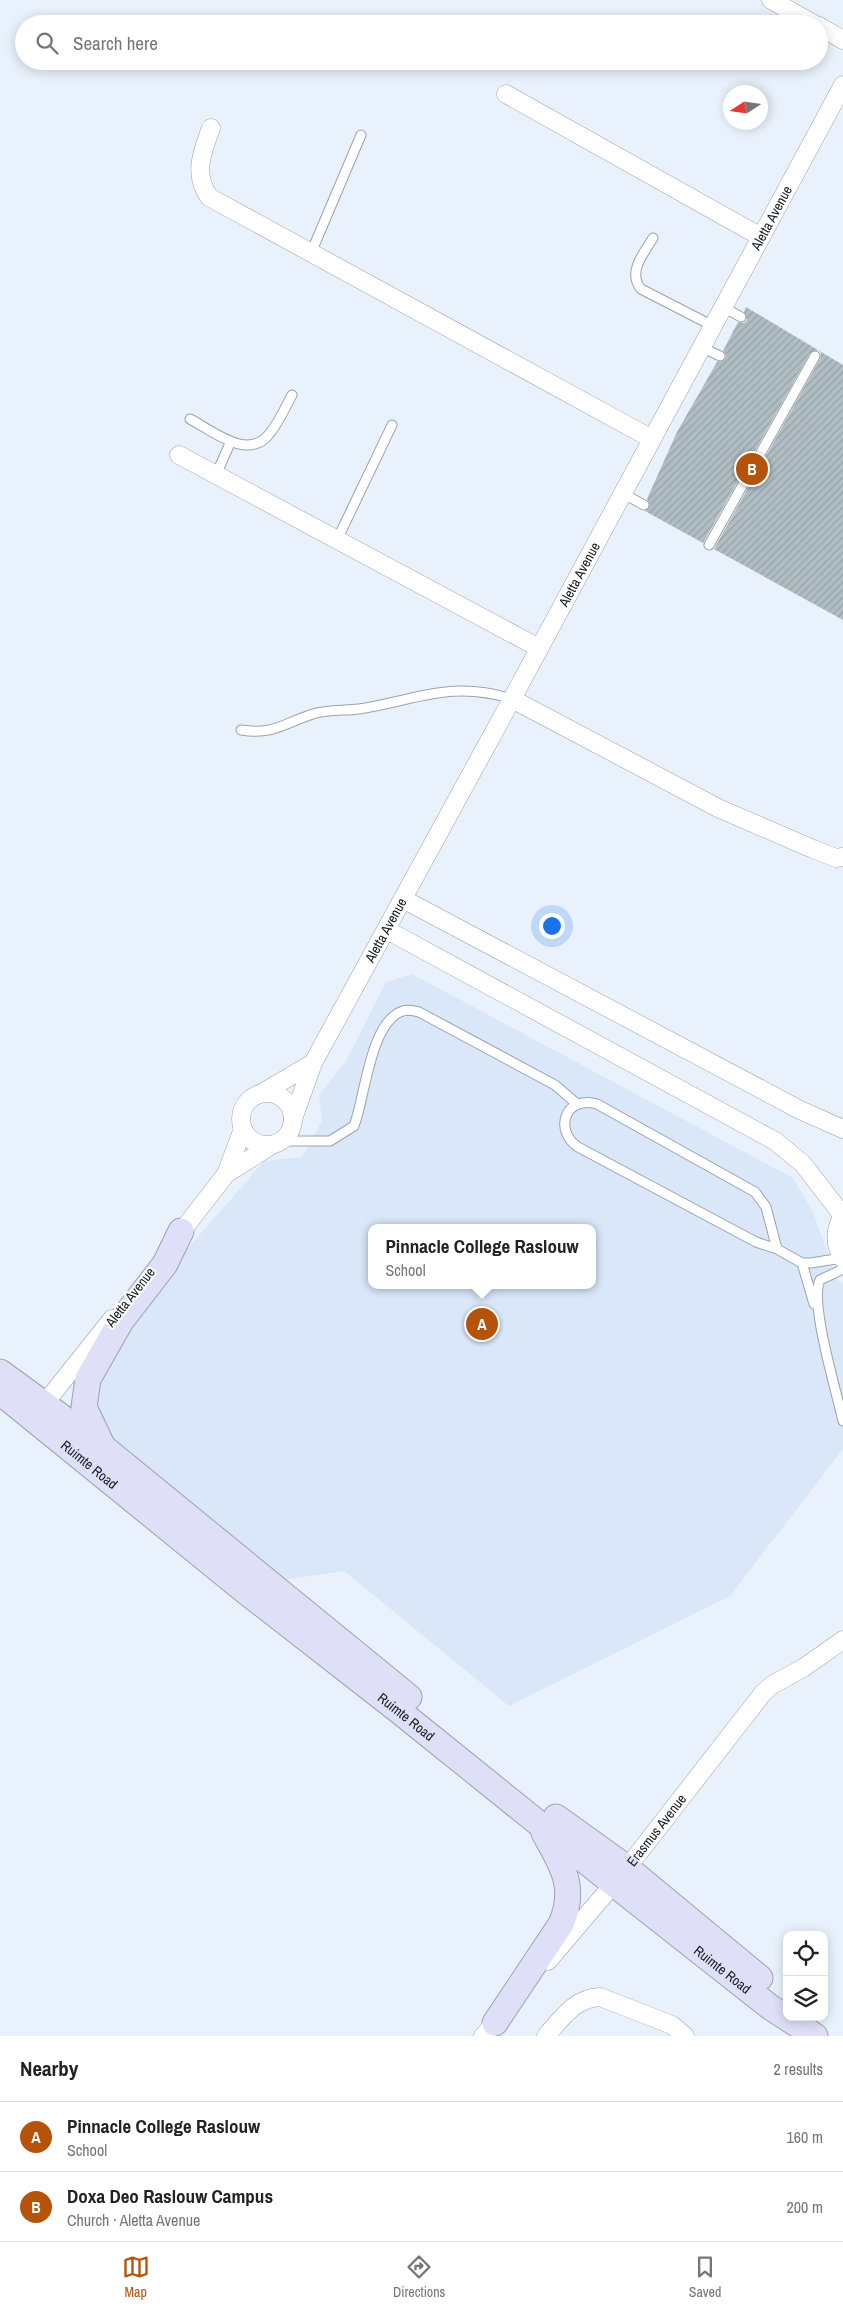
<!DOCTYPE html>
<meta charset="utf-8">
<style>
body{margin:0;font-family:"Archivo Narrow",sans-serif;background:#f6f6f6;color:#222}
.controls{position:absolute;right:15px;bottom:15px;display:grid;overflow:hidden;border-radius:10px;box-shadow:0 2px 12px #0003}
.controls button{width:45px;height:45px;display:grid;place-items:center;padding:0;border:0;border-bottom:1px solid #e0e0e0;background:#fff;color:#222;font:25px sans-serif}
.compass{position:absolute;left:723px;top:85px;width:45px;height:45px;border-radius:50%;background:#fff;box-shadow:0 2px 12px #0003;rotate:258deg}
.you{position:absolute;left:551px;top:925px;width:18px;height:18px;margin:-12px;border:4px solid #fff;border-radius:50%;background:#1a73e8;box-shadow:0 0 0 8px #1a73e833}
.badge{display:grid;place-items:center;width:32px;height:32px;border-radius:50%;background:#b45309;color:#fff;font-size:16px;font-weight:700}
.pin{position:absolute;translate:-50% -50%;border:2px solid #fff;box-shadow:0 1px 5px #0006}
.popup{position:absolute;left:368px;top:1224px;width:228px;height:65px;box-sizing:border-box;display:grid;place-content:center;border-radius:10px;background:#fff;filter:drop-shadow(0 1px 4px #0005);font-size:16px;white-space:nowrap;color:#767676}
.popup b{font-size:19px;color:#222}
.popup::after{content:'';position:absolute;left:50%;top:100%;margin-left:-10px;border:10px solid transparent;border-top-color:#fff}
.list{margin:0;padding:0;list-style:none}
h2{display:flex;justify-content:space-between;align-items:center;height:65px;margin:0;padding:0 20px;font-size:21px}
h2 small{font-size:16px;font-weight:400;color:#767676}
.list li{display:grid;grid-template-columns:32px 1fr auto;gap:15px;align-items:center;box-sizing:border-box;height:70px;padding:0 20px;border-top:1px solid #e0e0e0}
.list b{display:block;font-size:19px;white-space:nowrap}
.list p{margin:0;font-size:16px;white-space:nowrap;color:#767676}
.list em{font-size:16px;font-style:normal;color:#767676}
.icon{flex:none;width:28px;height:28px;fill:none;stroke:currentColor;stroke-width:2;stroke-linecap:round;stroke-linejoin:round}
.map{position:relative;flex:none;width:843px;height:2036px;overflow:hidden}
.search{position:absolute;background:#fff;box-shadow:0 2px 12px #0003;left:15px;right:15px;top:15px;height:55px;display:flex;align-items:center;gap:12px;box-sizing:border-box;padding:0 18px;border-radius:28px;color:#767676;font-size:19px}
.sheet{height:205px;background:#fff}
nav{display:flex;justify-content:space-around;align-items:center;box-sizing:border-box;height:70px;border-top:1px solid #e0e0e0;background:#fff;font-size:14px;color:#767676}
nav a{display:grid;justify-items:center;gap:2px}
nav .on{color:#b45309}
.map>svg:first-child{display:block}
.built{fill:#d9e7f8;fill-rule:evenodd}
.building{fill:url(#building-hatch)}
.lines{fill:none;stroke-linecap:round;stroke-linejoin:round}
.lane-casing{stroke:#9aa3ac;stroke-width:11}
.street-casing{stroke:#9aa3ac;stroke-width:19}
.secondary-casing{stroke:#9aa3ac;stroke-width:27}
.lane{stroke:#fff;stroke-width:9}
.street{stroke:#fff;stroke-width:18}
.secondary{stroke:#dfe0f8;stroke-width:25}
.labels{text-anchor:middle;stroke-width:4;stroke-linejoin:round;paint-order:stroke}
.street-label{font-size:14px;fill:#181c1f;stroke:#fff}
</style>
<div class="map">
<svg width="843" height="2036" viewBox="0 0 843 2036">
<defs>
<pattern id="building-hatch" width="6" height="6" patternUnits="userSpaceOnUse" patternTransform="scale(1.25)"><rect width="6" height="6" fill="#b0bdc3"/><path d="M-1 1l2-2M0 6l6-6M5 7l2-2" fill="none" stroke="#97a2a7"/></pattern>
</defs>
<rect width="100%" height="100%" fill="#e9f2fc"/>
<path class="built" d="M412 974 793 1178 813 1212 837 1280 843 1284V1449L730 1596 509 1706 344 1571 283 1580 83 1414 86 1365 264 1161 302 1157 322 1121 319 1095 346 1061 386 982ZM372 1228H592V1285H372Z"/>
<path class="building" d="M746 307 843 365V620L714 549 820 359 821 353 818 350 810 353 703 543 645 511 650 505 647 499 677 432 717 362 725 359 726 355 723 351 738 322 744 323 747 320 744 312Z"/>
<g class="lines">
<g class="lane-casing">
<path id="lane" d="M653 238C644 253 627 272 641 289L713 326
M311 253 361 135
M723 307 741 317
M701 347 720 356
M190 419C213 431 249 462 270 433 279 422 285 408 292 395
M216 475 231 441
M622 493 644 505
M337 540 392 425
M709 545 815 356
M241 730C275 735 284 723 313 714 328 709 344 711 359 709 417 700 451 680 512 699
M281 1141H330L354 1126C365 1098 370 1021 403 1011 408 1009 414 1011 419 1012L555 1085 577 1104
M777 1249 766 1207 755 1192 597 1104C564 1095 554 1131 578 1147L756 1242 777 1249 802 1263H811L842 1258
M802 1263 814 1304
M843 1269 820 1280C809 1302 837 1393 843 1421"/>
</g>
<g class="street-casing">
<g id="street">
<path d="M771 0 814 24"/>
<path d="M819 26 843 40"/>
<path d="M506 94 761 237"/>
<path d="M211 128C202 152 193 174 209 197L652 439"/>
<path d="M179 455 539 648"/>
<path d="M512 699 718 808 813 849 836 858 843 857"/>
<path d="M403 899 800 1110 843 1129"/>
<path d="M387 930 775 1141 803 1164 843 1216"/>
<path d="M262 1093 313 1063"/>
<circle cx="267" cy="1119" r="26"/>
<path id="s1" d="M293 1119 313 1063 512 699 843 85"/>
<path d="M226 1174 272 1145"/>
<path d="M843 1216C834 1231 834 1244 843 1259"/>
<path d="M175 1240 226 1174 243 1129"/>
<path d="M38 1412 112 1319"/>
<path id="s2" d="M548 1961 627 1868 763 1693 772 1685 803 1668 843 1640"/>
<path d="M483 2036 502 2015"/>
<path d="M546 2036C562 2018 575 1998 600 1997L672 2025 685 2036"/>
</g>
</g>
<g class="secondary-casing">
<g id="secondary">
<path d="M0 1372 103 1447 409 1697"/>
<path id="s3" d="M0 1392 245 1591 399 1711 614 1884 770 2007 815 2036"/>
<path d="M102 1445 84 1407 88 1379 121 1321 165 1264 181 1231"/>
<path d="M556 1817 627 1868 760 1978"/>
<path d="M495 2023 561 1924C577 1887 562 1865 544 1833"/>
</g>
</g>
<use href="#lane" class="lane"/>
<use href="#street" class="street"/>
<use href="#secondary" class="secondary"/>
</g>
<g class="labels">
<g class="street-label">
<text dy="5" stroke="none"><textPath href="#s1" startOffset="1021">Aletta Avenue</textPath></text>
<text dy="5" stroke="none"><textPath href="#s1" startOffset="616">Aletta Avenue</textPath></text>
<text dy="5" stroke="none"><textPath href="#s1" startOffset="211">Aletta Avenue</textPath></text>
<text transform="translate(130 1297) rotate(-52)" y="5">Aletta Avenue</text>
<text dy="5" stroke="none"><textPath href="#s3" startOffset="115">Ruimte Road</textPath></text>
<text dy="5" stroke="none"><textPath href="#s3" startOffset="520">Ruimte Road</textPath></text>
<text dy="5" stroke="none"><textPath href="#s2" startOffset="170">Erasmus Avenue</textPath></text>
<text dy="5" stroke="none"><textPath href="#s3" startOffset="925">Ruimte Road</textPath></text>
</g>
</g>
</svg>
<div class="controls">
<button><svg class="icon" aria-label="locate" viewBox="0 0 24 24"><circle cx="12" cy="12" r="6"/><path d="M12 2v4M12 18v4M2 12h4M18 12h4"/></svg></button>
<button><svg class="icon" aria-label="layers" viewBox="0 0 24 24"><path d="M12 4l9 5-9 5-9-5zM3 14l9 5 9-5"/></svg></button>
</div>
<svg class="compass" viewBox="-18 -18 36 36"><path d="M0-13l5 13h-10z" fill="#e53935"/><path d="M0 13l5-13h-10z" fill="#767676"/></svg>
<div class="you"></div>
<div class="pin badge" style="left:482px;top:1324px">A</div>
<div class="popup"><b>Pinnacle College Raslouw</b>School</div>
<div class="pin badge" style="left:752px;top:469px">B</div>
<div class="search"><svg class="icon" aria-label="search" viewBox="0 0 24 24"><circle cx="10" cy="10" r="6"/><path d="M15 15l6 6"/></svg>Search here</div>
</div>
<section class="sheet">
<h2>Nearby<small>2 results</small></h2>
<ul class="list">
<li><span class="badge">A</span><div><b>Pinnacle College Raslouw</b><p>School</p></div><em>160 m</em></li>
<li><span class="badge">B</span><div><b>Doxa Deo Raslouw Campus</b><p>Church · Aletta Avenue</p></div><em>200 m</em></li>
</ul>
</section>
<nav>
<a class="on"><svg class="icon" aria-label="map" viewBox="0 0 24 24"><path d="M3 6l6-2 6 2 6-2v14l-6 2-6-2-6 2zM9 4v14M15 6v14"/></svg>Map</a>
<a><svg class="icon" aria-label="directions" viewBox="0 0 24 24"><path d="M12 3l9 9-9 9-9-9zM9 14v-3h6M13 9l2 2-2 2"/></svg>Directions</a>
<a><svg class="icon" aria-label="saved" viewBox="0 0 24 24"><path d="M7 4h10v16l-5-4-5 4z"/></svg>Saved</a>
</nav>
